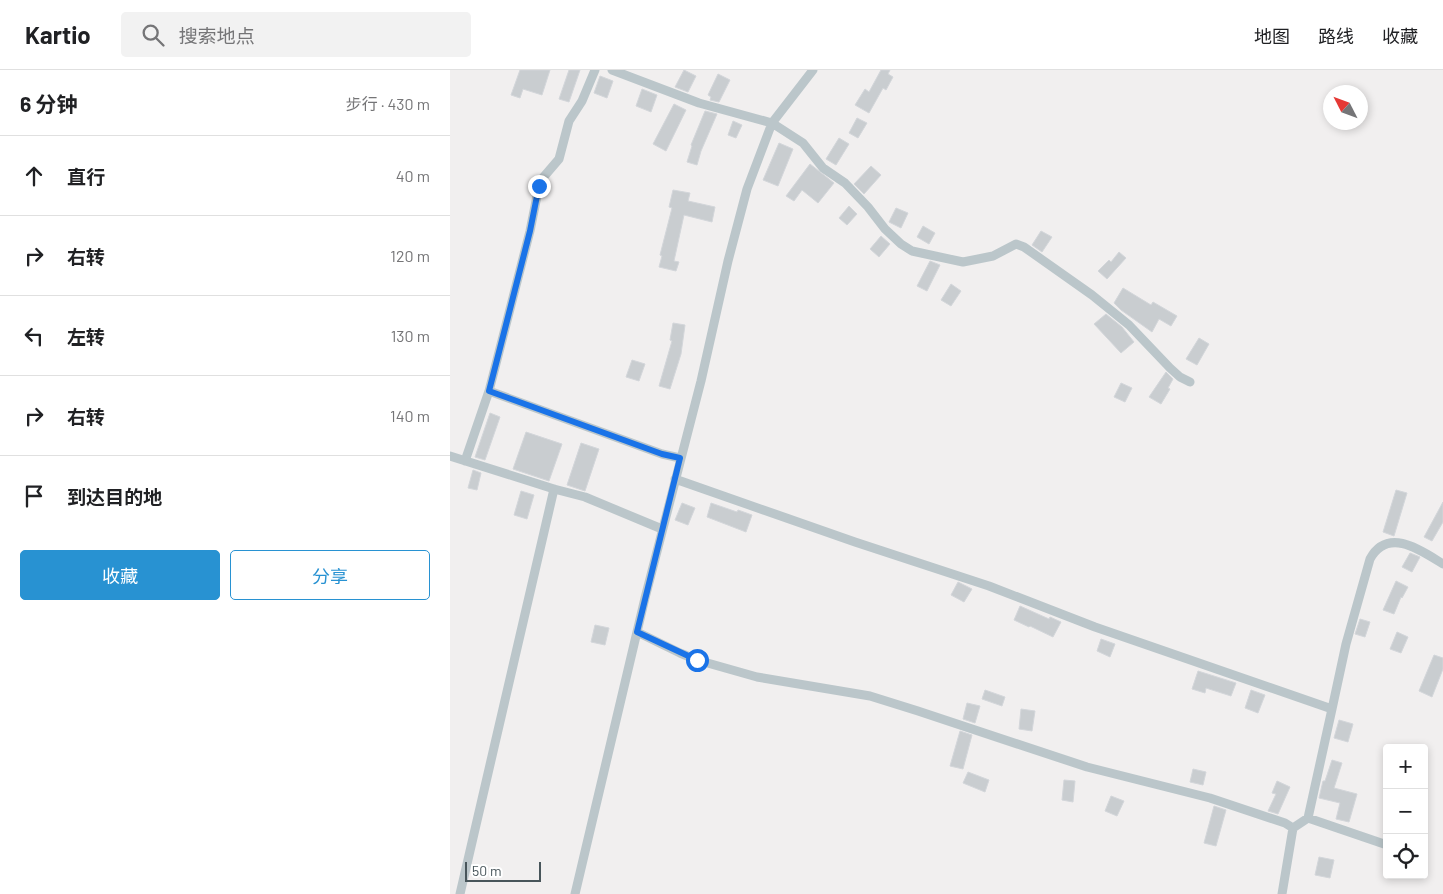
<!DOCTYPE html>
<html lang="zh">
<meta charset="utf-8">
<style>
body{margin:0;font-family:Barlow,"Noto Sans SC",sans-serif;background:#f2f2f2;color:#202124}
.controls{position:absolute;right:15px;bottom:15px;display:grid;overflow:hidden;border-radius:5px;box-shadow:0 2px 8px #0003}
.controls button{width:45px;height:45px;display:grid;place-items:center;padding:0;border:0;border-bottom:1px solid #e0e0e0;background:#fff;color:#202124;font:25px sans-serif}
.compass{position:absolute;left:873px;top:15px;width:45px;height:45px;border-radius:50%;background:#fff;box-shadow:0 2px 8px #0003;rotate:312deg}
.scale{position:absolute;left:15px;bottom:12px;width:76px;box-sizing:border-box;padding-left:5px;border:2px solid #48555a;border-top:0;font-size:14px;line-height:18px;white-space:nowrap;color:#48555a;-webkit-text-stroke:4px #fff;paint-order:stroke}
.stop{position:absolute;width:15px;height:15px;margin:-11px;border:4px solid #1a73e8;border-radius:50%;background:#fff}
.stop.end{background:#1a73e8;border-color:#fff;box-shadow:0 1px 5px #0008}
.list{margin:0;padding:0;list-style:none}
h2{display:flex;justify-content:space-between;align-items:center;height:65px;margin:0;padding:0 20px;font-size:21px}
h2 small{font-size:16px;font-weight:400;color:#757577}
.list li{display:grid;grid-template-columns:32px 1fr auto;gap:15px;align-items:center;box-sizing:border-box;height:80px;padding:0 20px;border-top:1px solid #e0e0e0}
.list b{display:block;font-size:19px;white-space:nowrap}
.list em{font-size:16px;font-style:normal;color:#757577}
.actions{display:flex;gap:10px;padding:15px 20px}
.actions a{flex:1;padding:11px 0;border:1px solid #2892d2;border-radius:5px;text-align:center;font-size:18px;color:#2892d2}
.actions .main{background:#2892d2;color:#fff}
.icon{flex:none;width:28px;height:28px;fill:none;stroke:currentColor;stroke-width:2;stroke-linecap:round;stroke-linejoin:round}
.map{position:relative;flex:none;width:993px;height:824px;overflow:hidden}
header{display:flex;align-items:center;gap:30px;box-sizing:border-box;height:70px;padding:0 25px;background:#fff;border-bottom:1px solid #e0e0e0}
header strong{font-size:24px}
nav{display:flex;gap:28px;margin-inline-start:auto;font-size:18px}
.search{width:350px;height:45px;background:#f2f2f2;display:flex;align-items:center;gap:12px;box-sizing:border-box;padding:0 18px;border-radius:5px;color:#757577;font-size:19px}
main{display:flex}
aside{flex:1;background:#fff}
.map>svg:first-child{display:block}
.building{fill:#c9cdd0;stroke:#d3d6da}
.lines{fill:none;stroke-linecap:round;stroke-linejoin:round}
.street{stroke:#bbc6ca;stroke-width:9}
.route{stroke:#1a73e8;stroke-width:6}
</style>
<header>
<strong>Kartio</strong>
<div class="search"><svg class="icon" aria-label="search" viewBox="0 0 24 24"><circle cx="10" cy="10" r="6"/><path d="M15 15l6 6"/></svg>搜索地点</div>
<nav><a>地图</a><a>路线</a><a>收藏</a></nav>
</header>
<main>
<aside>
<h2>6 分钟<small>步行 · 430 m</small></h2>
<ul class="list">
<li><svg class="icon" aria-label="ahead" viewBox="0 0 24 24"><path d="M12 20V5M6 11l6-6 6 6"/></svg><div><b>直行</b></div><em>40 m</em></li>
<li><svg class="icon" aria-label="right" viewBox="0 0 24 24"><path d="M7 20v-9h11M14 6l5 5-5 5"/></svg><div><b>右转</b></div><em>120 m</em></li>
<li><svg class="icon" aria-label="left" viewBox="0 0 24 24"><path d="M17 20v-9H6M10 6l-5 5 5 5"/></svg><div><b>左转</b></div><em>130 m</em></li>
<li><svg class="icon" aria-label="right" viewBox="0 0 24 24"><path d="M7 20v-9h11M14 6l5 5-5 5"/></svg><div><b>右转</b></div><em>140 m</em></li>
<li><svg class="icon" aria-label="arrive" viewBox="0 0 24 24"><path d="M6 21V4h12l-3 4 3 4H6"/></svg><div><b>到达目的地</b></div></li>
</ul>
<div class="actions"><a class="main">收藏</a><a>分享</a></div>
</aside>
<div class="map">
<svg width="993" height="824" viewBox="0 0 993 824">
<rect width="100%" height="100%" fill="#f1efef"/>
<path class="building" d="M70 0H100L92 25 73 19 70 28 61 25Z
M119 0H130L119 32 109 29Z
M234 0 246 6 238 22 225 17Z
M431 0H440L438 4 443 7 436 20 433 18 419 43 405 35 415 19 419 22Z
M268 4 280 10 269 32 260 30 261 27 258 25Z
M150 6 163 11 157 28 144 23Z
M192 19 207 25 201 42 186 36Z
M224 34 236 40 216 81 203 74Z
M255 41 267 44 251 81 247 95 237 92 242 76 241 75Z
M407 48 417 53 408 68 399 63Z
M283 51 292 55 286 68 278 65Z
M389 68 399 74 386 95 376 89Z
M329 73 343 79 328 116 313 110Z
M360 94 384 113 368 133 352 120 344 131 336 126Z
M421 96 431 105 414 124 404 114Z
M223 120 240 123 238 131 265 137 262 152 234 145 224 191 229 192 226 201 209 197 212 186 210 185 222 138 219 137Z
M399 136 407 144 397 155 389 148Z
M446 138 458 143 451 158 439 152Z
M473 156 485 163 479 174 467 167Z
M591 161 602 167 592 182 582 175Z
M431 166 440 174 429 187 420 179Z
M669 182 676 188 657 209 648 201 659 190 661 192Z
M480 191 490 195 477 221 467 216Z
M501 214 511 221 501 236 491 230Z
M673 218 701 235 703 232 727 246 721 256 709 249 702 262 671 240 664 233Z
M656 244 672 257 684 272 671 283 644 254Z
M223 253 235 255 231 284 220 319 209 316 222 271 220 270Z
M749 268 759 274 747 295 736 289Z
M182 290 195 294 189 311 176 307Z
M716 302 723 309 718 318 720 319 711 334 699 327Z
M671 313 682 318 675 332 664 327Z
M40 343 50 347 35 390 25 387Z
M76 362 112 374 99 411 63 399Z
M131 373 149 379 135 421 117 415Z
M23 400 31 403 27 420 18 418Z
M946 420 957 423 944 466 933 462Z
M71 421 84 425 77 449 64 445Z
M993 432V452L982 471 974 467Z
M232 433 245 438 238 455 225 450Z
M261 433 287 442 288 440 302 445 296 462 257 447Z
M960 483 970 487 962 502 952 497Z
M946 511 958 517 952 528 951 527 944 544 933 540Z
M508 512 522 519 514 532 501 525Z
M570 536 599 549 600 547 611 552 603 567 580 556 579 557 564 550Z
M910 549 920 552 915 567 905 564Z
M145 555 159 558 155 575 141 572Z
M947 562 958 567 951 583 940 579Z
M651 569 665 574 660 587 647 581Z
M984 585 993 588V599L982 627 969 621Z
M748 601 786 613 781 626 756 618 755 623 742 619Z
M535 620 555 627 552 636 532 629Z
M801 620 815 625 808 643 795 638Z
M517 633 530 636 525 653 513 649Z
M571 639 585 641 582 661 569 659Z
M889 650 903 654 898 672 884 668Z
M510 661 522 665 513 699 500 696Z
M882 690 892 693 884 718 907 724 899 752 886 749 890 733 869 728 873 711H875Z
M743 699 756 702 753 715 740 712Z
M518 702 539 710 535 722 513 713Z
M614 710 625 711 623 732 612 730Z
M827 711 840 717 828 744 818 741 826 724 822 723Z
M661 726 674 731 667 746 655 741Z
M764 736 776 740 766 776 754 773Z
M869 787 884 790 880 808 865 805Z"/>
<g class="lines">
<path class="street" d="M162 0 249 33 322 53 353 73 373 98 395 113 418 137 435 159 451 174 462 181 513 192 543 186 566 174 574 177 642 225 679 255 720 298 730 307 740 312
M39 321 80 161 89 116 91 110 109 89 119 51 132 31 145 0
M0 386 104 419 135 427 212 459
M15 391 39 321 212 384 230 388
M225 409 405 472 539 516 645 557 882 639 896 574 920 489C938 456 972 481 993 494
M187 562 230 583 247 590 307 607 420 626 468 641 637 697 760 728 835 753 843 758
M858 748 937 775
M10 824 104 419
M125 824 195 528 251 311 278 191 297 119 322 53 363 0
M832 824 843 758 858 748 882 639"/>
</g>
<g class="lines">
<path class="route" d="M89 116 80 161 39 321 212 384 230 388 187 562 247 590"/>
</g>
</svg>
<div class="controls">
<button>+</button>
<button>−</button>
<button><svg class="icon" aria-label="locate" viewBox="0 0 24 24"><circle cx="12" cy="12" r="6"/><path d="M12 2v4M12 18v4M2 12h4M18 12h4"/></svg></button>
</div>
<svg class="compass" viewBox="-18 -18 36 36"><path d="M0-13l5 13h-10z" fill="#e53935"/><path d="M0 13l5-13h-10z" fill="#757577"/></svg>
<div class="scale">50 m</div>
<div class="stop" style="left:247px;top:590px"></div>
<div class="stop end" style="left:89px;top:116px"></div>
</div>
</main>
